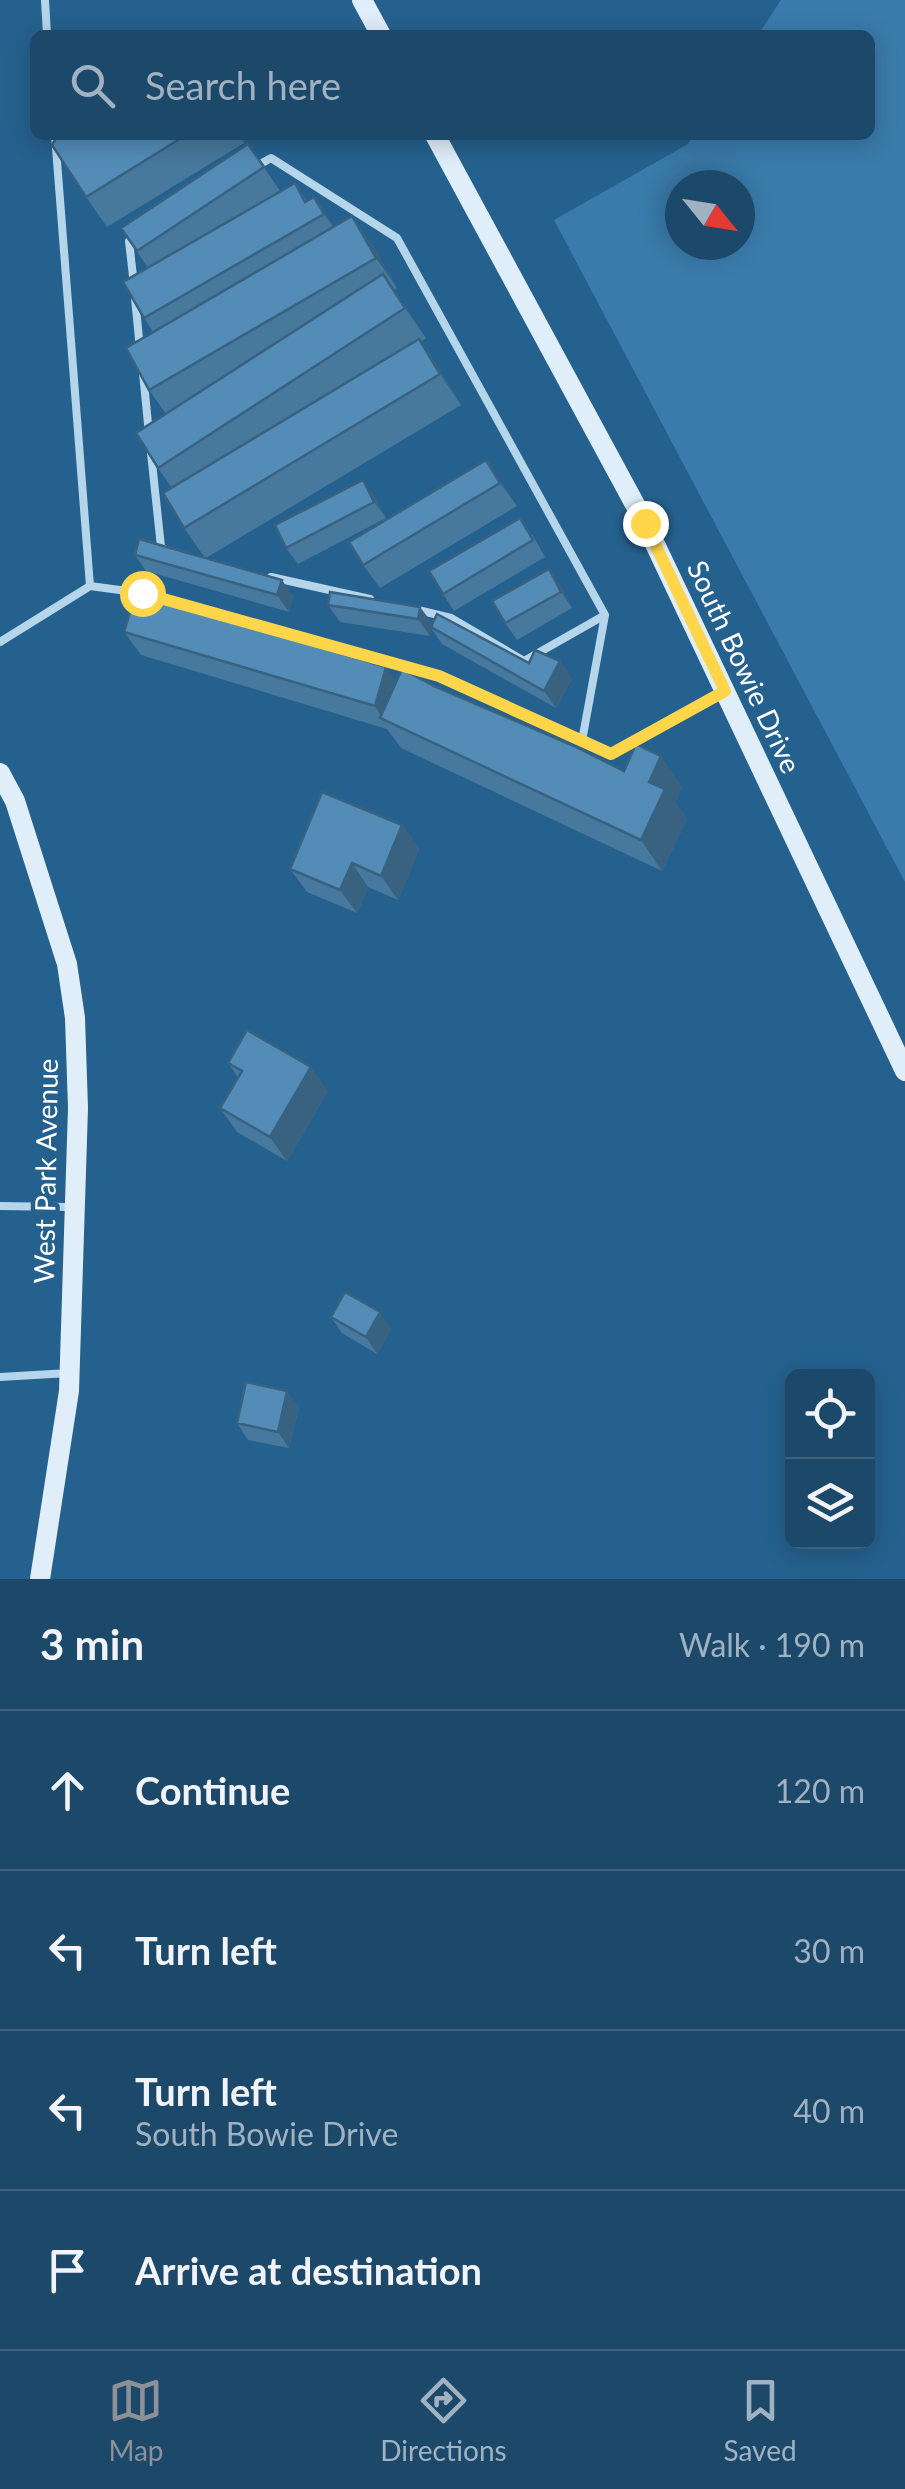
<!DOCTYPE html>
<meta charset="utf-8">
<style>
body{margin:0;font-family:Lato,sans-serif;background:#255070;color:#f1f3f6}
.controls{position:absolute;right:30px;bottom:30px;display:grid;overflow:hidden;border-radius:15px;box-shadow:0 5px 25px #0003}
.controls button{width:90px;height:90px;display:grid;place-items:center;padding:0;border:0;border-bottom:2px solid #3a617e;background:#1c496a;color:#f1f3f6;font:50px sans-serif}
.compass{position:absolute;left:665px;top:170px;width:90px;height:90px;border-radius:50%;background:#1c496a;box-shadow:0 5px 25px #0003;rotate:120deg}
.stop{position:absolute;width:30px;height:30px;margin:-22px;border:8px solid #ffd54a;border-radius:50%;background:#fff}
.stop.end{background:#ffd54a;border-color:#fff;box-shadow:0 2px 10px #0008}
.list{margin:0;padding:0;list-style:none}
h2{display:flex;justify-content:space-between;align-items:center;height:130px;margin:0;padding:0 40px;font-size:42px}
h2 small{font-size:32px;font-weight:400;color:#a0b2c1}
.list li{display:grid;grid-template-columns:65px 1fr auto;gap:30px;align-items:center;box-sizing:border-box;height:160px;padding:0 40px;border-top:2px solid #3a617e}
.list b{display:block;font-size:38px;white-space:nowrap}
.list p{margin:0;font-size:32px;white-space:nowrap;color:#a0b2c1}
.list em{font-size:32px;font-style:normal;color:#a0b2c1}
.icon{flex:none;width:55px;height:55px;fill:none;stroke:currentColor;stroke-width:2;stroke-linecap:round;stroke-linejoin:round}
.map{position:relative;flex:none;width:905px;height:1579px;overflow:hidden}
.search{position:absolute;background:#1c496a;box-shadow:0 5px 25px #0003;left:30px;right:30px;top:30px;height:110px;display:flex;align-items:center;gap:25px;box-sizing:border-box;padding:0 35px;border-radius:15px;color:#a0b2c1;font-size:38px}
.sheet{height:770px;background:#1c496a}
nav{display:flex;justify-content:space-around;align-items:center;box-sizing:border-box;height:140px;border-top:2px solid #3a617e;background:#1c496a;font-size:28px;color:#a0b2c1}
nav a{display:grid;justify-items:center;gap:5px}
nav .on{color:#8c9099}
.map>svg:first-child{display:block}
.green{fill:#3a7bab;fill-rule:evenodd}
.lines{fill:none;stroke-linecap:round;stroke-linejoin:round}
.lane{stroke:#b5d5eb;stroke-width:8}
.secondary{stroke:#e0eef9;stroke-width:20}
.wall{fill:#47789d}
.shaded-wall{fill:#396280}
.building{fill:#528cb7;stroke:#396280;stroke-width:2.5}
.route{stroke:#ffd54a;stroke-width:12}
.labels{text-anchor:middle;stroke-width:9;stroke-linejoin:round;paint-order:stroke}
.street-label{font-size:28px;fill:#fff;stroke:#25618e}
</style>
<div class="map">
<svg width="905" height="1579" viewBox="0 0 905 1579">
<rect width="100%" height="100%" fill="#25618e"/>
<path class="green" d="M781 0H905V882L554 220 688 144 694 135H870V35H758ZM680 185H740V245H680Z"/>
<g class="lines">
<path class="lane" d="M45 0 47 35
M55 135 90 586
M255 167 271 158 397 238 605 615 582 741
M134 285 129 241 136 238
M135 298 140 349
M143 373 149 434
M151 453 161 547 166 550
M271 577 370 599
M418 610 451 618 524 661 605 615
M0 642 90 586 142 593 439 676 611 754 721 693
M0 1206 70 1207
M0 1377 69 1373"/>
<path class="secondary" d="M362 0 381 35
M435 135 645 523 905 1071
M0 773 15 801 67 964 75 1018 78 1108 69 1391 40 1579"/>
</g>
<path class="wall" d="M58 135H249L244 143 107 227 86 197Z
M248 144 280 191 295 183 307 201 314 197 334 227 373 246 397 288 394 290 426 338 421 342 440 370 461 405 206 558 293 596 289 612 146 571 135 555 205 558 184 528 172 488 158 468 166 414 149 390 153 332 144 318 148 268 121 228Z
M486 460 517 506 380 588 363 565Z
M363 480 374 496 386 518 298 564 286 548Z
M532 534 545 557 454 611 443 594Z
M560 585 572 608 517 640 505 623Z
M330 592 432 623 431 626 572 678 556 708 442 644 431 628 430 636 340 622 328 605Z
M124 632 397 682 434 686 624 771 682 786 675 803 687 819 662 871 401 748 387 729 141 655Z
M402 825 419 849 398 900 368 887 357 913 307 892 290 869Z
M228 1063 328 1091 287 1161 237 1132 220 1108 238 1077Z
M331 1317 391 1329 377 1354 342 1333Z
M299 1407 289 1448 248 1440 237 1423Z"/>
<path class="shaded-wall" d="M239 135H249L244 143Z
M314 197 331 221 341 238 324 214Z
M352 216 373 246 397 288 376 258Z
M383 274 404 304 426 338 405 308Z
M419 339 440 370 461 405 440 374Z
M486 460 503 484 517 506 500 483Z
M363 480 374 496 386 518 374 502Z
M549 569 560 585 572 608 561 592Z
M282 580 293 596 289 612 277 595Z
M420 607 432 623 430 636 418 619Z
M560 661 572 678 556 708 544 691Z
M386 667 403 690 384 721 375 706Z
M661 756 682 786 675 803 687 819 662 871 641 840 649 782Z
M402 825 419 849 398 900 381 876Z
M352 863 368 887 357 913 340 890Z
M311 1067 328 1091 287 1161 270 1137Z
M380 1312 391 1329 377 1354 366 1337Z
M287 1391 299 1407 289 1448 278 1432Z"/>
<path class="building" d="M58 135H186L86 197 52 145Z
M248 144 264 167 137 251 121 228Z
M295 183 305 202 314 197 324 214 144 318 123 282Z
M352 216 376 258 149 390 126 348Z
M383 274 405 308 158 468 136 433Z
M419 339 440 374 184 528 163 493Z
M486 460 500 483 363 565 349 542Z
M363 480 374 502 286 548 275 525Z
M520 518 533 540 443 594 429 571Z
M139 539 282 580 277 595 135 555Z
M549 569 561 592 505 623 492 601Z
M136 592 386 667 375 706 124 632Z
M330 592 420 607 418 619 328 605Z
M437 614 529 663 535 650 560 661 544 691 431 627Z
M402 669 434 686 574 746 624 771 636 744 661 756 649 782 665 789 641 840 380 718Z
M322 792 402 825 381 876 352 863 340 890 290 869Z
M247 1030 311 1067 270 1137 220 1108 242 1071 228 1063Z
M345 1292 380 1312 366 1337 331 1317Z
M246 1382 287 1391 278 1432 237 1423Z"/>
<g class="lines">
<path class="route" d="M142 593 439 676 611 754 725 691 645 523"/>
</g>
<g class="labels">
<g class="street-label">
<text transform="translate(744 667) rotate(65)" y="10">South Bowie Drive</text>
<text transform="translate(46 1171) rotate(-89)" y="10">West Park Avenue</text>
</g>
</g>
</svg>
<div class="controls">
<button><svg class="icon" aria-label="locate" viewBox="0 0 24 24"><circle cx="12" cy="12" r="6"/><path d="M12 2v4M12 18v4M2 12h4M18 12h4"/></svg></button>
<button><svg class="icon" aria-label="layers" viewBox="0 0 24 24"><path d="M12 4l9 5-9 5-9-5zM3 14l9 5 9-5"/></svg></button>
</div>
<svg class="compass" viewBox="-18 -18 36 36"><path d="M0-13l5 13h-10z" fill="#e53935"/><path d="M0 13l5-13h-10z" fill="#a0b2c1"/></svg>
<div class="stop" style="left:142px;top:593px"></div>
<div class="stop end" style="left:645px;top:523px"></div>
<div class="search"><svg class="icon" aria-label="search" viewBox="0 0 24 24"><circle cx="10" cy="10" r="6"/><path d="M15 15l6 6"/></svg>Search here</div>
</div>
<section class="sheet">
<h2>3 min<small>Walk · 190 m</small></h2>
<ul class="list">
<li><svg class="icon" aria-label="ahead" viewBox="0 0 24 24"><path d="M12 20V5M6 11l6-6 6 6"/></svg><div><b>Continue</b></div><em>120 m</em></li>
<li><svg class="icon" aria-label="left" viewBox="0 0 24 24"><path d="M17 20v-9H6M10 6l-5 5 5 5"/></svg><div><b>Turn left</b></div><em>30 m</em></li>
<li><svg class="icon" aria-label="left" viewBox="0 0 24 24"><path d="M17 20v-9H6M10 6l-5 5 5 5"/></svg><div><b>Turn left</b><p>South Bowie Drive</p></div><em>40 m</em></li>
<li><svg class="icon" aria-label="arrive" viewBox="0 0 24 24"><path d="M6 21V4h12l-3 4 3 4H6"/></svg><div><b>Arrive at destination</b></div></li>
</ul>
</section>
<nav>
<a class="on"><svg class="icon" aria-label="map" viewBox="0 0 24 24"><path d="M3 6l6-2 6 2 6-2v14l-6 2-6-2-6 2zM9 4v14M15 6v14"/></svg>Map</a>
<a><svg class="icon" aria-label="directions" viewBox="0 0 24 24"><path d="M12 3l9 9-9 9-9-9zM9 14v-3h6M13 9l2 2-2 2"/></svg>Directions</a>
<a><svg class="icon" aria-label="saved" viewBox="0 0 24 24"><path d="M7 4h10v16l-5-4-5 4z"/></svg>Saved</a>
</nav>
